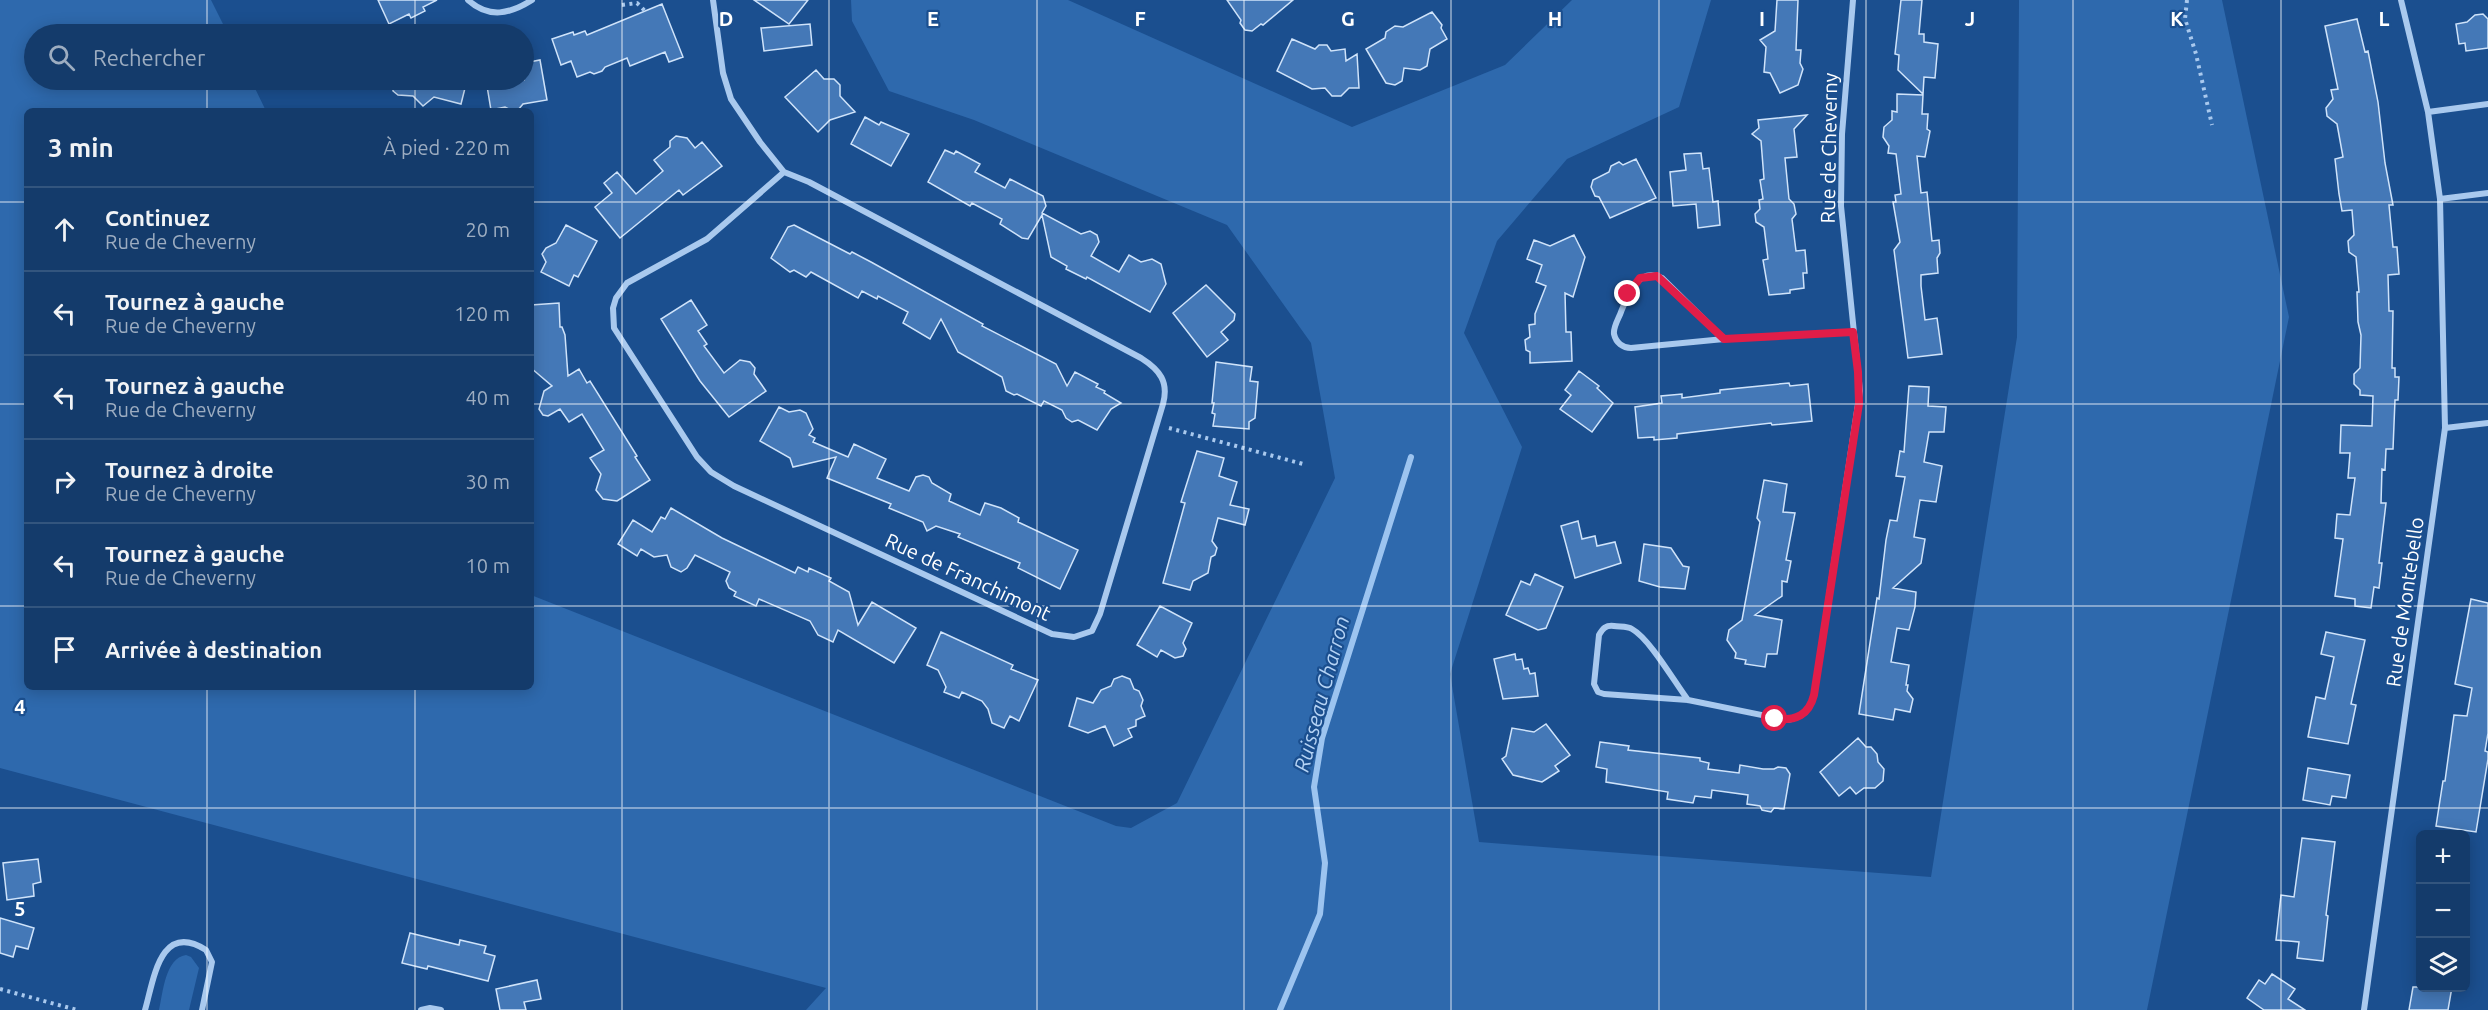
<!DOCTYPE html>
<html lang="fr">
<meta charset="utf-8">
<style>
body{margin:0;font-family:Ubuntu,sans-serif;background:#214673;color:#f1f3f6}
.controls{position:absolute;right:18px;bottom:18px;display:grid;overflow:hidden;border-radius:9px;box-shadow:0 3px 15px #0003}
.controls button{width:54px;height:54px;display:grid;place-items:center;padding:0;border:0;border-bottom:2px solid #33557e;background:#143b6b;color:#f1f3f6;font:30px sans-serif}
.stop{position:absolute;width:18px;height:18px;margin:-14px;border:4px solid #e11d48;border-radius:50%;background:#fff}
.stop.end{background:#e11d48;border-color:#fff;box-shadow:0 2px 6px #0008}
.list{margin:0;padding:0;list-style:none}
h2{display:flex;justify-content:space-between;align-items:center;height:78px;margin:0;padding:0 24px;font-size:26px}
h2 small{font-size:20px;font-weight:400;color:#9dadc1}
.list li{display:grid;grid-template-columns:39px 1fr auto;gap:18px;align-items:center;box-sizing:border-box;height:84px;padding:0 24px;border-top:2px solid #33557e}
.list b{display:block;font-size:22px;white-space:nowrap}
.list p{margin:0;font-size:20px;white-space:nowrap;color:#9dadc1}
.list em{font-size:20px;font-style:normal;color:#9dadc1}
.icon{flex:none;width:33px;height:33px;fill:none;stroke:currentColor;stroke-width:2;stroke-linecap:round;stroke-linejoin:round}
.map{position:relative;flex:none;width:2488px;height:1010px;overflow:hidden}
.search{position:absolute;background:#143b6b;box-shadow:0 3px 15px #0003;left:24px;top:24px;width:510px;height:66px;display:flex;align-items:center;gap:15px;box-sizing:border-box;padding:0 21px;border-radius:33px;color:#9dadc1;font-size:22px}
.panel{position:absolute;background:#143b6b;box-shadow:0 3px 15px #0003;left:24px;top:108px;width:510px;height:582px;border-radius:9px}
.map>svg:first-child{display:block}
.green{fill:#2e69ad}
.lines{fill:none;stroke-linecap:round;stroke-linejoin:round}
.stream{stroke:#9cc4f0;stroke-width:6}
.building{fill:#4478b7;stroke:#cfe3fa;stroke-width:1.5}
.path{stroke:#a9c9ee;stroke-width:4;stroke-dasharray:3 4.5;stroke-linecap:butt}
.street{stroke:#a9c9ee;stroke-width:6}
.route{stroke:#e11d48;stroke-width:8}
.grid{fill:none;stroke:#fff;stroke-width:1.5;stroke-opacity:0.55}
.labels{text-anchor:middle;stroke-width:4.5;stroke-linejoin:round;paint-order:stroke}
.street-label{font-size:20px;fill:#fff;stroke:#1b4f8f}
.water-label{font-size:21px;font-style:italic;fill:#b5d3f5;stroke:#1b4f8f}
.grid-label{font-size:20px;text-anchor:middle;font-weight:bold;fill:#fff;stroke:#1b4f8f;stroke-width:4.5;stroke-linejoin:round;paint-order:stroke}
</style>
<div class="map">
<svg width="2488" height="1010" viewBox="0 0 2488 1010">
<rect width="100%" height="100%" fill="#1b4f8f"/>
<path class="green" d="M0 0H211L228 34H34V80H251L266 111H27V687H531V595L1116 826 1131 828 1177 803 1335 478 1311 343 1227 225 974 120 889 91 852 21 851 0H1068L1352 127 1505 65 1572 0H1711L1679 107 1567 159 1497 241 1464 333 1522 447 1450 674 1479 842 1931 877 2017 337 2019 0H2222L2289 317 2147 1010H806L826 988 0 768Z
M186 955 191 957 199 968 189 1010H159C163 993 165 958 186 955Z"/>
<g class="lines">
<path class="stream" d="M1280 1010 1320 914 1325 863 1314 787 1322 738 1411 457"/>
</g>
<path class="building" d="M378 0H437L423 7 425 11 411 18 409 14 389 24Z
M754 0H808L789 24Z
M1227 0H1293L1263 25 1261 24 1252 31 1245 30 1240 23 1241 20Z
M1777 0H1798L1796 50H1801L1800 63 1803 69 1798 85 1780 93 1770 73 1764 72 1766 47 1760 40 1775 31Z
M1901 0H1922L1919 34H1924V42L1938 44 1935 78 1924 77 1923 94 1898 70 1899 55 1895 54Z
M662 4 683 57 669 62 665 52 630 66 627 58 605 67 602 71 594 74 590 72 577 77 571 61 561 65 552 39 573 32 574 35 585 31 587 35Z
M1432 12 1442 25 1441 28 1447 39 1430 49 1427 66 1420 70 1404 68 1402 81 1395 85 1386 83 1366 49 1385 38 1386 32 1395 26 1403 27Z
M2483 14 2488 19V48L2466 51 2465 43 2459 44 2456 24 2467 22 2475 15Z
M2357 19 2365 52 2368 51 2378 102 2385 163 2393 205H2389L2393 247H2397L2399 274 2388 275 2389 311H2393L2392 368H2395V377H2399L2398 400H2395L2393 449H2386L2385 470 2382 469 2381 503H2386L2379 563H2382L2379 588 2374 587 2371 608 2355 606V599L2335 596 2343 539 2335 538 2337 514 2350 515 2355 478H2348L2350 453H2340L2341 425 2372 426 2373 396 2360 395V390L2354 384V374L2360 368 2361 335 2358 322 2357 292H2359L2356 257 2349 252 2348 241 2354 235 2352 210 2342 211 2339 194 2335 159 2343 157 2337 124 2327 116 2326 108 2333 99 2331 90 2338 89 2325 26Z
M810 24 812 45 764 51 761 28Z
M1292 39 1315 49 1319 45H1327L1331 51 1345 49 1346 61 1357 54 1359 88H1349L1341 96H1332L1325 88 1312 89 1277 71Z
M540 60 547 100 523 104 518 110H511L505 107 491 110 486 80H524V63Z
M816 70 824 79H834L840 85V96L855 112 830 120 818 132 785 97Z
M393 80H467L461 104 434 97 423 106 413 96 398 95 393 91Z
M1897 94 1923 95 1922 114H1928L1927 129 1930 131 1925 157 1917 156 1921 193 1927 192 1932 241 1939 240 1940 253 1937 258 1938 273 1921 275V286L1925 320 1937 318 1942 354 1908 358 1894 250 1900 242 1893 202H1896L1895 195 1901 194 1896 154 1888 153 1889 146 1883 137 1884 127 1892 120V111L1897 112Z
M1807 115 1794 129 1797 157 1785 158 1789 199 1794 204 1796 214 1792 219 1796 251 1805 250 1807 273H1803L1804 288 1790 290V293L1769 295 1763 260 1768 259 1764 227 1756 222 1755 214 1760 209 1759 200 1763 199 1760 180 1764 179 1761 141 1752 134 1759 128 1758 120Z
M865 117 879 125 881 122 909 134 891 166 851 144Z
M676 136 687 138 695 148 702 142 722 166 683 195 679 190 620 238 595 207 612 193 604 183 617 172 636 194 663 171 654 160 670 147V141Z
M945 150 954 154 956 151 980 164 975 172 1005 188 1010 179 1043 196 1046 206 1042 213 1081 234 1090 231 1097 235 1099 242 1091 256 1119 272 1129 255 1141 262 1152 259 1161 264 1166 284 1150 312 1087 277 1086 279 1066 269 1067 266 1051 257 1042 215 1028 239 1022 238 1000 224 1002 219 972 203 970 206 928 182Z
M1701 153 1703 169 1709 168 1713 202 1718 201 1720 225 1698 228 1696 204 1673 206 1670 172 1686 170 1684 154Z
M1636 159 1656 198 1610 218 1599 197 1595 196 1591 187 1593 180 1609 172 1611 166 1619 162 1623 165Z
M566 225 597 241 578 277 574 275 569 286 541 272 546 262 542 254 546 248 556 243Z
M794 225 850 254 852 252 871 262 983 324 982 326 1056 364 1067 386 1075 372 1098 384 1096 387 1105 391 1104 393 1121 403 1111 409 1097 430 1078 420 1072 422 1066 418 1062 410 1044 401 1041 406 1017 394 1014 395 1006 391 1002 377 958 352 941 319 930 339 903 323 908 312 878 296 877 299 862 291 858 298 811 272 806 277 794 270 790 272 771 258 788 227Z
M1574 235 1585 257 1573 297 1565 293 1566 332H1571L1572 361 1530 363V352L1526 350 1525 340 1530 337 1529 325 1535 324V314L1546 286 1536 282 1542 265 1527 259 1534 240 1550 246Z
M1206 285 1235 314 1234 320 1221 332 1228 340 1207 357 1173 313Z
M691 300 707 325 698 331 707 344 704 346 724 373 740 360 750 362 755 368 754 374 766 391 729 417 700 381 661 319Z
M559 303 560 327H562L565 335 568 376 579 369 587 383 590 381 637 456 635 457 650 480 617 501 603 499 596 490 601 474 590 458 604 450 582 414 569 422 560 409 548 416 543 415 539 409 544 391 552 386 531 368V305Z
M1216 362 1252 367 1250 381 1258 382 1255 418 1249 422V429L1213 426 1215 414 1212 413 1214 403H1212Z
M1579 371 1599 386 1597 388 1613 403 1592 432 1560 409 1571 395 1565 390Z
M1789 383 1790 386 1808 384 1812 421 1772 425 1771 423 1677 434V438L1654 440V437L1638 438 1635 407 1662 403 1661 396 1682 394V398L1720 393V390Z
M1909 386 1929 387 1928 406 1946 407 1944 432H1929L1924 462 1942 466 1936 502 1920 500 1914 537 1925 539 1921 563 1893 588 1916 592 1915 607 1909 630 1897 628 1891 662 1909 665 1906 685H1908L1907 691 1913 699 1910 712 1895 709 1893 720 1859 714 1877 598 1879 599 1886 540 1890 520 1897 521 1905 477 1896 476 1900 451 1904 452Z
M779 407 789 412 800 410 806 413 813 429 809 435 815 438 813 442 848 457 854 444 886 459 877 478 909 491 916 477 923 475 929 477 932 483 951 494 949 501 980 515 985 503 1001 508 1019 518 1018 522 1078 550 1060 589 1018 568 1020 563 958 537 960 534 936 526 927 531 923 522 889 508 891 504 827 478 836 457 793 467 790 458 760 441Z
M1197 451 1224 458 1219 476 1237 482 1230 505 1249 509 1245 525 1218 518 1212 541 1217 548 1215 555 1211 557 1208 573 1193 581 1190 590 1163 583 1185 503 1181 502Z
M1764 480 1787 484 1783 512 1795 513 1786 560 1791 561 1787 582 1782 581V596L1755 615 1782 620 1777 654H1767L1765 667 1745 664 1746 660 1735 658 1736 653 1727 640 1729 630 1742 620 1760 522 1757 518Z
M671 508 722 538 795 573 798 567 808 572 809 568 831 578 829 581 849 592 858 625 872 602 916 628 894 663 838 630 833 642 818 635 810 621 759 599 756 606 734 596 736 592 729 588 726 581 730 572 695 555 687 568 681 572 671 567 667 555 654 557 641 549 637 556 618 544 633 520 652 532 661 517 665 519Z
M1578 521 1582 539 1595 536 1597 546 1615 542 1621 563 1575 578 1561 526Z
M1644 544 1671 548 1683 566 1689 567 1685 589 1660 587 1639 581Z
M1535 574 1563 587 1546 628 1538 630 1506 615 1521 581 1530 585Z
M2471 599 2488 603V733L2485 751 2488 752V759L2476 832 2436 826 2443 781H2445L2454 715 2467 716 2472 688 2455 684Z
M1160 606 1192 623 1183 643 1186 649 1183 656 1175 658 1161 650 1157 657 1137 645Z
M941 632 1013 665 1011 669 1038 680 1019 721 1010 716 1004 728 992 723 988 709 982 701 962 692 959 698 944 692 946 687 938 670 927 665Z
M2326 632 2365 640 2351 704 2356 705 2348 744 2308 737 2316 697 2325 699 2334 657 2321 654Z
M1515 654 1516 660 1522 659 1524 669 1528 668 1530 674 1535 673 1538 696 1503 699 1494 659Z
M1122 676 1130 679 1134 689 1139 691 1143 700 1141 706 1145 716 1136 720V726L1128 729 1132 737 1114 746 1105 726 1088 733 1069 726 1077 698 1093 703 1101 690 1111 686 1114 679Z
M1546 724 1570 755 1555 766 1559 771 1542 782 1513 775 1502 759 1506 756 1512 728 1534 732Z
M1858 738 1866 747H1871L1877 754 1878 762 1884 769 1883 781 1875 788H1864L1856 794 1850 787 1839 796 1820 772Z
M1600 742 1629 746 1628 750 1700 758V761L1709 763 1708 769 1739 773 1740 765 1763 769H1774L1778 767 1786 768 1790 774 1784 809 1774 808 1771 812 1762 810 1760 806 1747 804 1748 795 1712 790 1711 798 1695 796 1693 803 1667 799 1668 792 1606 782 1607 769 1596 767Z
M2308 768 2350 775 2346 798 2332 796 2330 805 2303 800Z
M2302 838 2335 842 2326 915 2328 916 2323 961 2297 958 2299 942 2276 940 2281 895 2294 897Z
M38 859 41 882 33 884 34 896 7 900 3 863Z
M0 918 34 928 28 949 16 946 13 957 0 953Z
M410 933 459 945 460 940 486 946 484 953 495 956 488 981 428 966 427 969 402 963Z
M2272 974 2295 989 2288 999 2305 1010H2264L2247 998 2259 980 2265 984Z
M537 980 541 999 524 1002 526 1010H500L496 989Z
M2413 987H2452L2448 1010H2409Z"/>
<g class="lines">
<path class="path" d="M2187 0 2185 19 2196 54 2212 125
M622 5 637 3 645 11
M1169 428 1303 464
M0 989 77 1010"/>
<path class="street" d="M468 0C489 19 510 14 532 0
M713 0 723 73 731 99 760 142 784 172 809 182 1141 358C1160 370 1169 382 1163 404L1100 614 1092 631 1074 637 1052 634 734 486 711 472 697 457 614 328 613 308 616 298 627 283 707 239 784 172
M2428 112 2488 104
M2440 199 2488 193
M1724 339 1662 278C1638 266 1628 295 1621 312 1619 318 1613 327 1614 334 1616 343 1623 348 1631 348L1724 339 1853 332
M2445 428 2488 423
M1688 700C1675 683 1650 639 1632 629 1627 626 1620 627 1614 626 1606 625 1603 628 1599 635L1594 684 1598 692 1604 694 1688 700 1786 720C1802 718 1810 711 1814 695L1860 391 1841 206 1842 134 1853 0
M145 1010C154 979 160 921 206 950L212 962 202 1010
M421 1010 430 1008 441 1010
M2364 1010 2445 428 2440 199 2428 112 2401 0"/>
</g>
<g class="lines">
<path class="route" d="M1628 294 1640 278 1657 276 1724 339 1853 332 1858 372 1859 404 1814 695C1809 715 1796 721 1775 719"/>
</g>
<path class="grid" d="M207 0V34M415 0V34M622 0V1010M829 0V1010M1037 0V1010M1244 0V1010M1451 0V1010M1659 0V1010M1866 0V1010M2073 0V1010M2281 0V1010M207 80V111M415 80V111M0 202H27M531 202H2488M0 404H27M531 404H2488M0 606H27M531 606H2488M207 687V1010M415 687V1010M0 808H2488"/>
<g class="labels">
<g class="street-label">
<text transform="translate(1829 148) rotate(-89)" y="7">Rue de Cheverny</text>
<text transform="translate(968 577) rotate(25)" y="7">Rue de Franchimont</text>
<text transform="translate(2405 602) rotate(-82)" y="7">Rue de Montebello</text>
</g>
<g class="water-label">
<text transform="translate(1322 694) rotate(-75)" y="7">Ruisseau Charron</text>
</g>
</g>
<g class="grid-label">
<text x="726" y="26">D</text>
<text x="933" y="26">E</text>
<text x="1140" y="26">F</text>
<text x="1348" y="26">G</text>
<text x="1555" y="26">H</text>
<text x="1762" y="26">I</text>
<text x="1970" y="26">J</text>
<text x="2177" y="26">K</text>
<text x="2384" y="26">L</text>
<text x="20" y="714">4</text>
<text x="20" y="916">5</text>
</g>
</svg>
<div class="controls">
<button>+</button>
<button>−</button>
<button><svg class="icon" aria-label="layers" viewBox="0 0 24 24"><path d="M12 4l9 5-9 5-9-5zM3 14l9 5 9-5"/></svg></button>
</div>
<div class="stop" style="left:1775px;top:719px"></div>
<div class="stop end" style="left:1628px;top:294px"></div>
<div class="search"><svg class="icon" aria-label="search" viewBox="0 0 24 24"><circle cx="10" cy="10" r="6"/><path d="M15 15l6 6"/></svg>Rechercher</div>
<section class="panel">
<h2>3 min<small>À pied · 220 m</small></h2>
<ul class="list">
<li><svg class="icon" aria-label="ahead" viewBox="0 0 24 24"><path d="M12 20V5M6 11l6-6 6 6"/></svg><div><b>Continuez</b><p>Rue de Cheverny</p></div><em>20 m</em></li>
<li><svg class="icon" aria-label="left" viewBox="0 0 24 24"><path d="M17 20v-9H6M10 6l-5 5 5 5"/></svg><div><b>Tournez à gauche</b><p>Rue de Cheverny</p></div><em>120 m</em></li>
<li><svg class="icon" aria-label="left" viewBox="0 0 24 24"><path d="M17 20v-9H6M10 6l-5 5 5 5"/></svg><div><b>Tournez à gauche</b><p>Rue de Cheverny</p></div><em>40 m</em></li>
<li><svg class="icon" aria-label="right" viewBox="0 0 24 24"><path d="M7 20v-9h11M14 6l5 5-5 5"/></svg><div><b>Tournez à droite</b><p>Rue de Cheverny</p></div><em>30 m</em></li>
<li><svg class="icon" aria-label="left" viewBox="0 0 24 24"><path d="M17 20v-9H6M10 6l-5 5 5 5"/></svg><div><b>Tournez à gauche</b><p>Rue de Cheverny</p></div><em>10 m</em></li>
<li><svg class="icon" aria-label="arrive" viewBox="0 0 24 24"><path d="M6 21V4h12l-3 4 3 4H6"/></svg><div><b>Arrivée à destination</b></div></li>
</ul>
</section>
</div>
